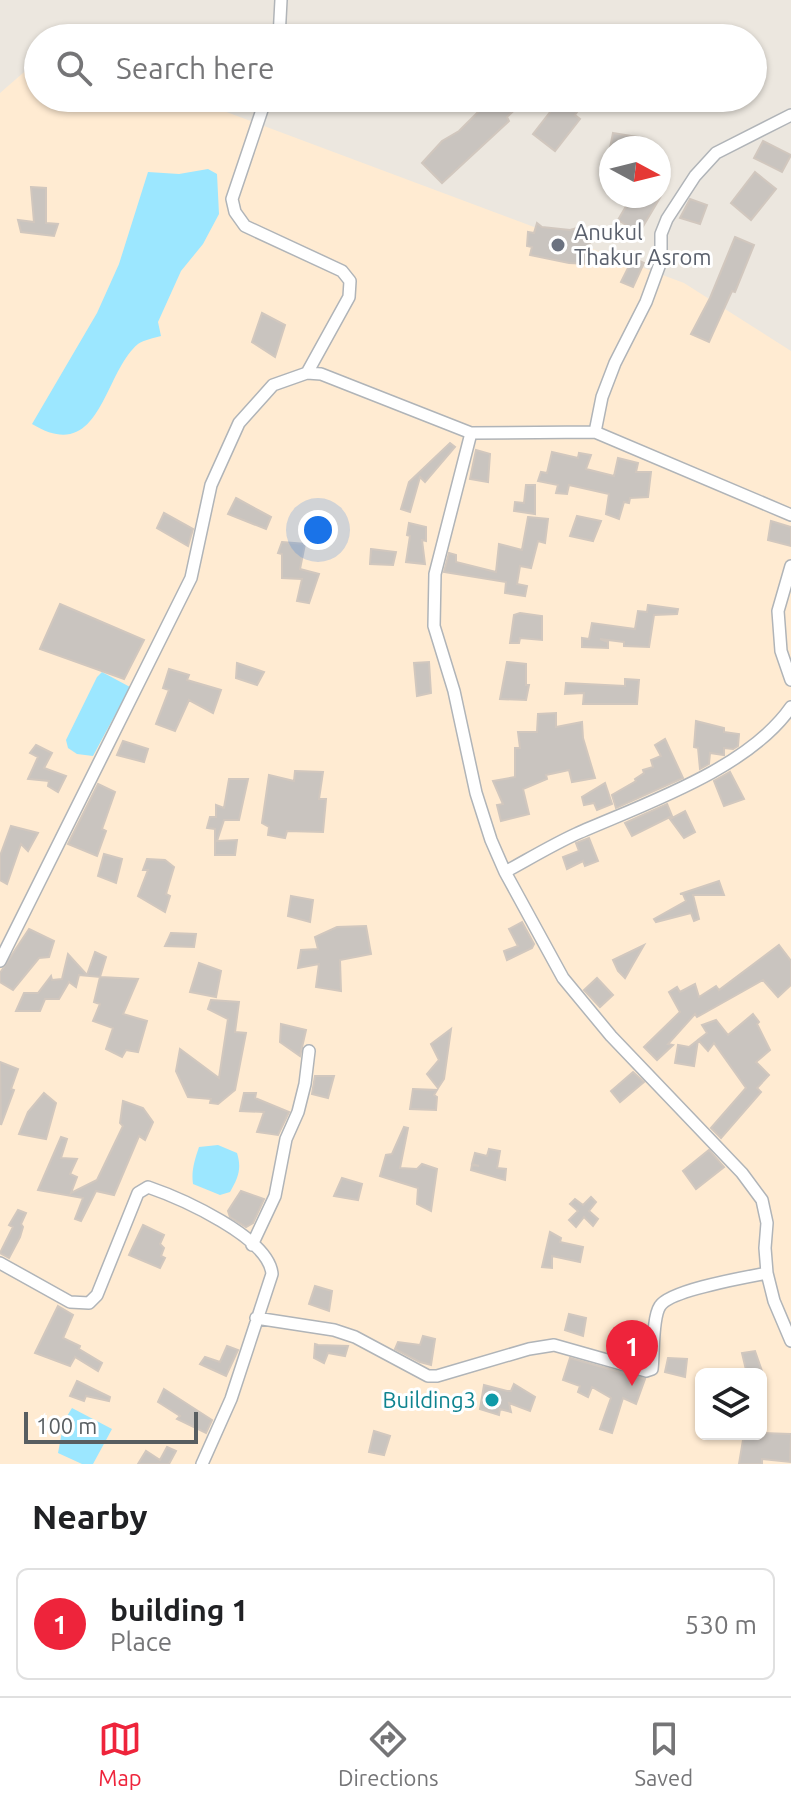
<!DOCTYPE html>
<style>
body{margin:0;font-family:Ubuntu,sans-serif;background:#f2f2f2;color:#202124}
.controls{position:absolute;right:24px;bottom:24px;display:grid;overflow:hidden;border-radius:12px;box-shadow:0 2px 6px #0004}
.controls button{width:72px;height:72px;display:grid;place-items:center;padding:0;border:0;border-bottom:2px solid #e0e0e0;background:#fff;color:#202124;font:40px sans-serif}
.compass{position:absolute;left:599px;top:136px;width:72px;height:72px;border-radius:50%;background:#fff;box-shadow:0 2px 6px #0004;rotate:97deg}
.scale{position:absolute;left:24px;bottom:20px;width:174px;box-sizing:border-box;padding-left:8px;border:4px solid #585e61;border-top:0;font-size:22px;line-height:28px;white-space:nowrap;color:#585e61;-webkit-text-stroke:6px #fff;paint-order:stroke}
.you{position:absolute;left:318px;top:530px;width:28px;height:28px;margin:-20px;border:6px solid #fff;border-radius:50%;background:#1a73e8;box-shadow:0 0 0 12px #1a73e833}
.badge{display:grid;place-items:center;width:52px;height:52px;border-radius:50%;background:#ee243b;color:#fff;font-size:26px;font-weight:700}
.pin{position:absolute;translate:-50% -66px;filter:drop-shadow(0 2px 4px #0008)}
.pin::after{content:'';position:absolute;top:42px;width:28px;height:24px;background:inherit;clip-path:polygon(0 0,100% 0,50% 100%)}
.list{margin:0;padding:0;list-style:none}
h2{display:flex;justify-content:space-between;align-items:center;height:104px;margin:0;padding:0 32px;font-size:34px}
h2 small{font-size:26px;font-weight:400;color:#757577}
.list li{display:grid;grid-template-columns:52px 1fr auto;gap:24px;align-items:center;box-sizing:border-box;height:112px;margin:0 16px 16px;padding:0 16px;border:2px solid #e0e0e0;border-radius:12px}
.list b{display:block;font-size:30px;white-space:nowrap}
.list p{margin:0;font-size:26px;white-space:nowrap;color:#757577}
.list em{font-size:26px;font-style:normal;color:#757577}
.icon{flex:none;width:44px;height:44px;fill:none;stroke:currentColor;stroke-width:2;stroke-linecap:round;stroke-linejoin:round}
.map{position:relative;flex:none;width:791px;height:1464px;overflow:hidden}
.search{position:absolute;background:#fff;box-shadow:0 2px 6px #0004;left:24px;right:24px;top:24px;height:88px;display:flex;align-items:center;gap:20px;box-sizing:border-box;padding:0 28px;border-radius:44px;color:#757577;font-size:30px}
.sheet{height:232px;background:#fff}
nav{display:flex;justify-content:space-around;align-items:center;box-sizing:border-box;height:112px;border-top:2px solid #e0e0e0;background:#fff;font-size:22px;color:#757577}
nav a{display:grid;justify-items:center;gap:4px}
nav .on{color:#ee243b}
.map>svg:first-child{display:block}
.commercial{fill:#ffebd2;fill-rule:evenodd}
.water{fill:#9ce7ff}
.building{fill:#c9c4bf;stroke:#d1c7be;stroke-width:2}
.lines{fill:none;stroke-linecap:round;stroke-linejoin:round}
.minor-casing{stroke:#b0b4b8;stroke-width:14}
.minor{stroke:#fff;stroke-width:11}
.worship-dot{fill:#6b7280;stroke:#fff;stroke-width:3}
.culture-dot{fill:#0f9aa8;stroke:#fff;stroke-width:3}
.labels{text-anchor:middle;stroke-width:6;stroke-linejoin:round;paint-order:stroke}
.worship-label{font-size:22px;fill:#5b616d;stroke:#fff;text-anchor:start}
.culture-label{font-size:22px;fill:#0d838f;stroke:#fff;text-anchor:end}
</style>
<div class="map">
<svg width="791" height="1464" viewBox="0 0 791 1464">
<rect width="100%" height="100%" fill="#ece7df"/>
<path class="commercial" d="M38 60V98H189L684 283 791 351V1464H0V93ZM701 1374H761V1434H701Z"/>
<path class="water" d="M208 169 217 174 219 214 203 244 181 271 158 322 161 336C154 338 144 340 138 344 103 373 101 466 32 424L97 313 119 264 148 172 179 174Z
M102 672 130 687 93 756 77 754 68 748 66 740 97 677Z
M218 1145 237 1153C242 1169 238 1178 230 1192L220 1195 193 1184C191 1171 195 1159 199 1147Z
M72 1408 112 1429 93 1464H82L58 1453 64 1421Z"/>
<path class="building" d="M497 98H527L507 117 509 121 442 183 422 163 442 141 459 131 479 111Z
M569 98H587L575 115 580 119 555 151 533 134 558 102 563 106Z
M613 133 638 137 636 148H610Z
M763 141 791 155 782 172 754 158Z
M755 172 776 189 751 220 731 203Z
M31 187 46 188V223L58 224 54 236 21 232 18 220 34 222Z
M632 196H661L639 233 618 220Z
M690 199 707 205 700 224 680 218Z
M537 223 542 227 570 230 584 226 591 238 588 251 589 264 569 263 530 255 532 247 527 246 528 232 534 233Z
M735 237 754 245 735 292 732 291 709 342 691 334 710 298Z
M633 258 644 263 633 287 621 282Z
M262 313 285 325 275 357 252 342Z
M450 443 455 447 425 482 420 477 410 512 401 509 409 482Z
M476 450 490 454 488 482 470 479Z
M552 452 578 458 579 453 591 455 586 469 614 476 618 458 638 463 636 472H651L648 497 630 498 629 503 624 502 619 519 606 514 609 494 569 485 567 494 556 493 558 485 538 481 541 472 547 473Z
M526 485H535V514L514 511 515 502 524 503Z
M236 498 271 517 266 529 228 514Z
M164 513 193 529 188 546 157 528Z
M577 516 601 521 593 541 570 536Z
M528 517 548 519 545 543 538 541 531 568 520 566 517 584 527 586 525 596 505 593 506 582 444 572 449 553 456 555V562L496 572 499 544 522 550Z
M771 521 791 527V546L768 540Z
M409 523 426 527V541L422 540 425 564 406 562 410 536 407 535Z
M282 542 305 544 300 569 319 574 309 603 297 601 302 579 282 578V554L278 553Z
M371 549 396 552 393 565 370 564Z
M60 604 144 640 124 679 40 649Z
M648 605 678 609 677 614 654 615 649 647 624 646V642L600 639 608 642V648L582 647V638L589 639 592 623 635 629 638 611 647 612Z
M520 613 542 616V640L520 638 519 643H510L514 615Z
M429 662 431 693 417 696 414 663Z
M507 662 526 664V685H529L526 700 500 699Z
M237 663 264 672 257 685 236 678Z
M169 669 189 675 187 680 221 690 213 713 189 700 175 731 156 724 169 690 163 688Z
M625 679 639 680 637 704H583L584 693 565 694 566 683 625 686Z
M556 713V727L582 722 583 738 595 778 572 782 569 770 546 775 547 779 523 789 529 814 501 821 497 805 503 804 493 781 515 777V748H520L518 732H537L538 714Z
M696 721 724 728V732L739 734 738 746 733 749 724 748V755L710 753 709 764 700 769 698 748 694 747Z
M665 739 683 778 616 808 612 795 636 781 635 779 644 773 643 770 653 767 651 760 661 756 655 745Z
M123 741 148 749 144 762 117 755Z
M36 745 52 753 44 768 66 776 58 792 48 786 49 781 28 779 38 757 30 753Z
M295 771 323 772 319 799H326L323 832 287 831 285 838 268 835 269 827 262 823 269 775 294 781Z
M730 772 744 799 724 806 714 781Z
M229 779H248L239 820H224L217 841 237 840 235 855H215V829L207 828 210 817H216V805L224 808Z
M605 783 612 804 597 810 594 803 584 805 582 797Z
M98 784 115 792 102 829 106 831 97 856 68 844Z
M667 804 672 816 632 836 625 823Z
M685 811 695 832 684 838 670 819Z
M11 826 38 833 28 851 21 844 7 884 0 880V856Z
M589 838 598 861 585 866 583 861 567 869 563 857 579 851 576 843Z
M104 854 122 859 116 883 98 876Z
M147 859 165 860 174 867 166 894 170 896 165 912 138 896 148 870H143Z
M719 881 724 895H693L699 919 694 921 691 913 656 922 654 919 686 901 683 894H680Z
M291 896 313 900 310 922 288 916Z
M522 922 534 944 532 948 507 960 504 951 518 946 509 929Z
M366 926 371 954 340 960 341 991 316 987 319 964 298 968 301 950 318 949 315 937 337 927Z
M29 929 54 941 49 957 39 958 13 990 0 982V973Z
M171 933 196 934 194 947 165 946Z
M644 945 633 964 625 978 618 971 613 960Z
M779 945 791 961V985L778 997 763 980 697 1017 695 1014 668 1044 673 1045 657 1060 644 1047 680 1012 669 992 677 987 680 992 695 984 699 997 716 986 719 990Z
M95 952 106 957 100 977 79 975 76 987 69 982 59 999H45L40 1011H16L24 993H38L51 976 52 980 62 979 68 954 87 975Z
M199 963 221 971 216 997 190 992Z
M100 977 138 979 123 1014 147 1021 138 1052 126 1050 122 1057 106 1049 113 1028 93 1021 100 1004 94 1002Z
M597 978 613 995 600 1007 584 990Z
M211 1000 239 1002 235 1032 246 1033 235 1090 218 1104 210 1103 211 1099 188 1097 176 1071 180 1049 219 1078 228 1019 208 1009Z
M753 1014 759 1022 757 1024 770 1050 756 1062 769 1075 757 1088 761 1092 721 1138 711 1128 746 1088 714 1043 708 1051 698 1040 707 1033 702 1025 716 1020 728 1035Z
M281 1024 306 1030 300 1056 280 1042Z
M451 1029 444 1079 438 1088 427 1074 439 1060 431 1044Z
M698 1040 694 1066 675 1063 678 1045 689 1047Z
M0 1062 18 1069 11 1089 14 1090 1 1125Z
M633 1072 644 1082 620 1102 611 1091Z
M315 1076H334L328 1098 312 1094Z
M413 1089 437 1090 434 1095 437 1097 436 1110 410 1109Z
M44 1093 56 1103 46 1139 19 1134 28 1112Z
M244 1093H256L255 1098 289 1112 278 1135 257 1132 264 1112 240 1111Z
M123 1101 143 1108 153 1122 145 1140 139 1136 114 1195 96 1191 81 1221 75 1219 83 1198 38 1190 61 1137 67 1139 61 1158 77 1159 70 1174 77 1177 71 1193 97 1180 123 1126 120 1123Z
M404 1127 408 1128 400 1168 417 1169 422 1164 437 1169 431 1211 417 1204 418 1188 380 1176 386 1155 392 1154Z
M489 1149 500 1151 497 1168 506 1169 505 1180 471 1170 472 1165 479 1166 472 1164 475 1153 487 1156Z
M709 1150 724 1167 696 1189 683 1171Z
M342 1178 362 1184 358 1200 334 1196Z
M241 1191 264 1199 253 1223 246 1227 230 1217 228 1211Z
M591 1197 596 1202 589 1211 598 1219 593 1226 584 1217 576 1227 569 1220 578 1211 570 1204 575 1199 583 1205Z
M18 1210 26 1213 21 1224 23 1227 20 1237 9 1258 0 1253 13 1227 9 1225Z
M143 1225 164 1235 160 1244 164 1248 161 1256 165 1258 160 1268 129 1255Z
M550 1232 561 1238 560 1242 583 1247 580 1262 552 1256V1268L542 1267Z
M315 1286 332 1291 329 1311 309 1304Z
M58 1306 73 1315 63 1338 80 1346 79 1349 102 1363 98 1371 75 1357 70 1366 35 1353Z
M569 1314 586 1318 583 1336 565 1330Z
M423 1336 435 1339 431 1365 420 1362 395 1349 398 1342 420 1345Z
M315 1344 318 1345 348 1346 345 1356 328 1353 324 1363 314 1358Z
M227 1346 238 1350 226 1376 200 1364 205 1357 220 1362Z
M755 1351 763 1374H747L742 1353Z
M570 1358 645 1379 636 1404 623 1398 612 1433 600 1429 611 1398 592 1387 588 1397 578 1392 580 1386 563 1380Z
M668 1358 687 1359 685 1377 665 1372Z
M77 1381 110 1397 109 1401 86 1396 84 1401 70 1396Z
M514 1384 535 1397 530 1411 509 1403 511 1412 500 1409 499 1415 480 1409 484 1385 507 1391H511Z
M164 1389 212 1420 206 1433 177 1419 180 1416 158 1402Z
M374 1431 390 1436 384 1455 369 1452Z
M761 1433 791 1434 790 1462 762 1459V1464H739L744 1434Z
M167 1447 176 1451 169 1464H138L146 1451 160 1460Z"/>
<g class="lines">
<g class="minor-casing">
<path id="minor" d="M279 38 281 0
M266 98 232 199 235 212 245 226 342 271 350 281 349 297 307 373
M595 432 602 397 615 363 646 302 661 261V234L667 219 695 176 716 153 791 115
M471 433 435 574 434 626 454 691 476 793 491 840 505 872 563 978 611 1036 742 1173 762 1200 767 1223 765 1248 767 1273 774 1301 791 1341
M791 566 778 611 781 651 791 680
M505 872C529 859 552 845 576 834 644 804 748 769 791 707
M0 961 191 578 211 485 239 423 273 385 307 373 321 374 471 433 595 432 791 515
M252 1245 275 1196 286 1139 298 1112 305 1084 309 1051
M0 1263 70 1302 89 1303 97 1295 138 1193 148 1187C180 1198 269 1237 272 1274L231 1399 202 1464
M256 1318 334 1330 355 1337 428 1376H437L529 1349 554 1345 646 1371 652 1369C654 1354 652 1318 660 1306 670 1290 747 1277 767 1273"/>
</g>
<use href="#minor" class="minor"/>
</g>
<circle class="worship-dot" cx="558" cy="245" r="8"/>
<circle class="culture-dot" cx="492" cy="1400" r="8"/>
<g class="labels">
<g class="worship-label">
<text x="574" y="240">Anukul<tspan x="574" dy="25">Thakur Asrom</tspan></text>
</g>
<g class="culture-label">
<text x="476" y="1408">Building3</text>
</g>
</g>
</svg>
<div class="controls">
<button><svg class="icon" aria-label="layers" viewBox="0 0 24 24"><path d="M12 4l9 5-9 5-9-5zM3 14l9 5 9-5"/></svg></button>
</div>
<svg class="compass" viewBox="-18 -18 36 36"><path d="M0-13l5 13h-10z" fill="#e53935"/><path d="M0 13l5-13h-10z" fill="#757577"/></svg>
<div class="scale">100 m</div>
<div class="you"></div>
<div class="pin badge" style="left:632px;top:1386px">1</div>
<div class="search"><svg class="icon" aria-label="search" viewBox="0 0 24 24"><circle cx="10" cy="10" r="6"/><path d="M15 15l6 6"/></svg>Search here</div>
</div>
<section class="sheet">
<h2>Nearby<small></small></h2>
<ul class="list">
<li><span class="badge">1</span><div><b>building 1</b><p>Place</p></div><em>530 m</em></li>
</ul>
</section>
<nav>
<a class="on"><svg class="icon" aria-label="map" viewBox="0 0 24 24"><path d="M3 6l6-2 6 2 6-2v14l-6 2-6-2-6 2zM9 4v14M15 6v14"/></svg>Map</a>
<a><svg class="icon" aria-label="directions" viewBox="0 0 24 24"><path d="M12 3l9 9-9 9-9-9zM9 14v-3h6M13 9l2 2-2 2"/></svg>Directions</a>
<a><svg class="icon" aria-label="saved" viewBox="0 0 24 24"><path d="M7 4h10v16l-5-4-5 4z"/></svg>Saved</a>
</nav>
